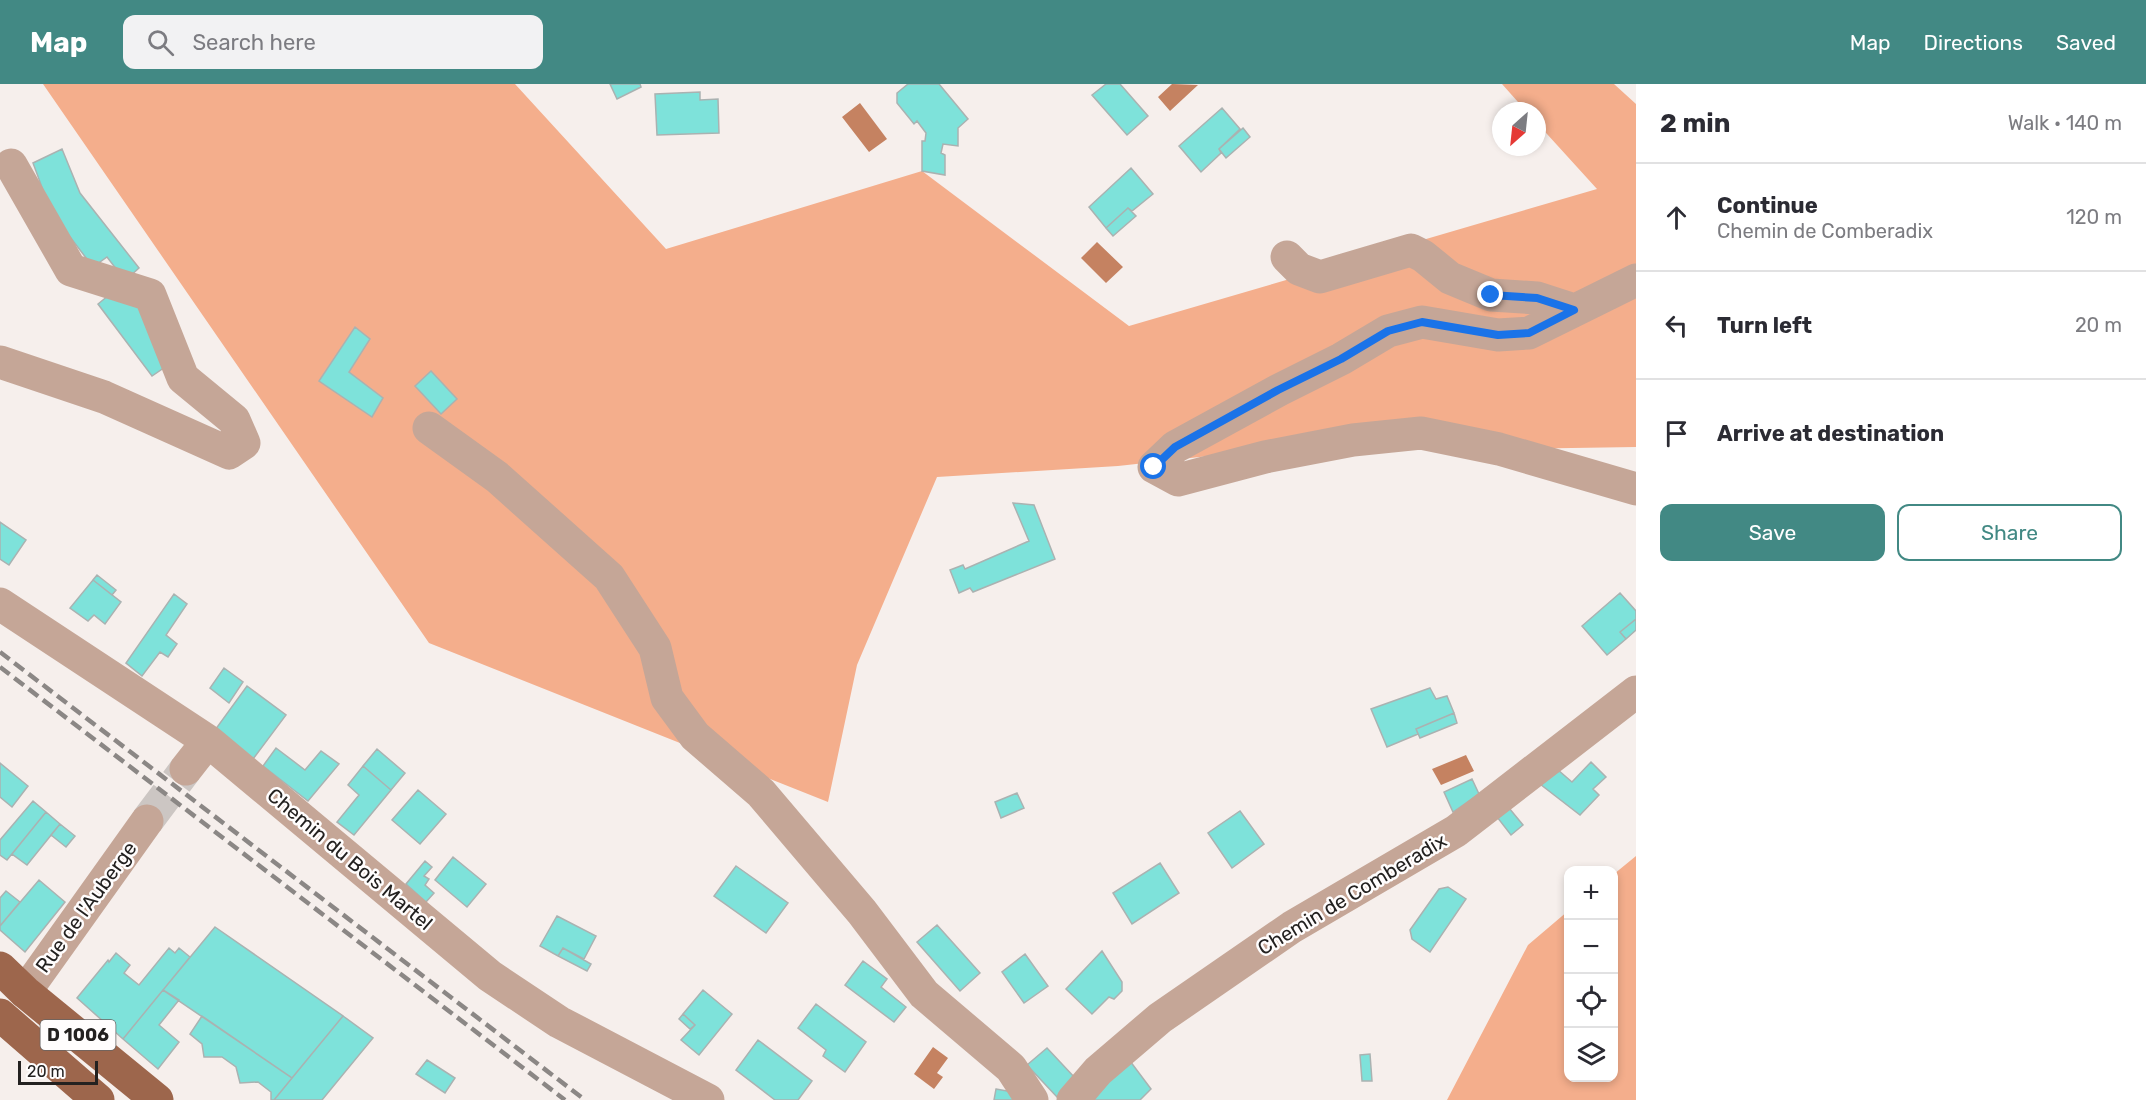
<!DOCTYPE html>
<meta charset="utf-8">
<style>
body{margin:0;font-family:Rubik,sans-serif;background:#f2f2f3;color:#2b2b33}
.controls{position:absolute;right:18px;bottom:18px;display:grid;overflow:hidden;border-radius:12px;box-shadow:0 3px 9px #0003}
.controls button{width:54px;height:54px;display:grid;place-items:center;padding:0;border:0;border-bottom:2px solid #e1e1e2;background:#fff;color:#2b2b33;font:30px sans-serif}
.compass{position:absolute;left:1492px;top:18px;width:54px;height:54px;border-radius:50%;background:#fff;box-shadow:0 3px 9px #0003;rotate:207deg}
.scale{position:absolute;left:18px;bottom:15px;width:80px;box-sizing:border-box;padding-left:6px;border:3px solid #232120;border-top:0;font-size:16px;line-height:21px;white-space:nowrap;color:#232120;-webkit-text-stroke:4px #fffdfd;paint-order:stroke}
.stop{position:absolute;width:18px;height:18px;margin:-14px;border:4px solid #1a73e8;border-radius:50%;background:#fff}
.stop.end{background:#1a73e8;border-color:#fff;box-shadow:0 2px 6px #0008}
.list{margin:0;padding:0;list-style:none}
h2{display:flex;justify-content:space-between;align-items:center;height:78px;margin:0;padding:0 24px;font-size:26px}
h2 small{font-size:20px;font-weight:400;color:#7c7c81}
.list li{display:grid;grid-template-columns:39px 1fr auto;gap:18px;align-items:center;box-sizing:border-box;height:108px;padding:0 24px;border-top:2px solid #e1e1e2}
.list b{display:block;font-size:22px;white-space:nowrap}
.list p{margin:0;font-size:20px;white-space:nowrap;color:#7c7c81}
.list em{font-size:20px;font-style:normal;color:#7c7c81}
.actions{display:flex;gap:12px;padding:18px 24px}
.actions a{flex:1;padding:14px 0;border:2px solid #428984;border-radius:12px;text-align:center;font-size:21px;color:#428984}
.actions .main{background:#428984;color:#fff}
.icon{flex:none;width:33px;height:33px;fill:none;stroke:currentColor;stroke-width:2;stroke-linecap:round;stroke-linejoin:round}
.map{position:relative;flex:none;width:1636px;height:1016px;overflow:hidden}
header{display:flex;align-items:center;gap:36px;box-sizing:border-box;height:84px;padding:0 30px;background:#428984;color:#fff}
header strong{font-size:28px}
nav{display:flex;gap:33px;margin-inline-start:auto;font-size:21px}
.search{width:420px;height:54px;background:#f2f2f3;display:flex;align-items:center;gap:15px;box-sizing:border-box;padding:0 21px;border-radius:12px;color:#7c7c81;font-size:22px}
main{display:flex}
aside{flex:1;background:#fff}
.map>svg:first-child{display:block}
.forest{fill:#f4ae8c}
.water{fill:#c58261}
.building{fill:#7ee2da;stroke:#aab2b1;stroke-width:1.5}
.lines{fill:none;stroke-linecap:round;stroke-linejoin:round}
.minor-tunnel{stroke:#ccc6c3;stroke-width:33;stroke-dasharray:33 16;stroke-linecap:butt}
.minor{stroke:#c5a697;stroke-width:33}
.major{stroke:#9d664c;stroke-width:33}
.rail{stroke:#8b8785;stroke-width:4.5;stroke-dasharray:12 6;stroke-linecap:butt}
.route{stroke:#1a73e8;stroke-width:8}
.labels{text-anchor:middle;stroke-width:5;stroke-linejoin:round;paint-order:stroke}
.shield{fill:#fffdfd;stroke:#656362;stroke-width:1.5}
.shield-label{font-size:18px;font-weight:bold;fill:#232120}
.street-label{font-size:20px;fill:#232120;stroke:#fffdfd}
</style>
<header>
<strong>Map</strong>
<div class="search"><svg class="icon" aria-label="search" viewBox="0 0 24 24"><circle cx="10" cy="10" r="6"/><path d="M15 15l6 6"/></svg>Search here</div>
<nav><a>Map</a><a>Directions</a><a>Saved</a></nav>
</header>
<main>
<div class="map">
<svg width="1636" height="1016" viewBox="0 0 1636 1016">
<rect width="100%" height="100%" fill="#f6efec"/>
<path class="forest" d="M43 0H515L666 165 922 87 1129 242 1597 105 1537 39V27H1526L1502 0H1614L1636 20V363L1499 365 1352 356 1118 382 937 393 857 581 828 718 429 559Z
M1636 772V1016H1447L1528 861 1568 827V994H1614V790Z"/>
<path class="water" d="M1172 0 1198 1 1170 27 1158 13Z
M860 19 887 55 869 68 842 33Z
M1097 158 1123 183 1106 199 1081 174Z
M1466 671 1474 687 1441 701 1432 685Z
M933 963 948 974 937 989 943 993 934 1005 914 990Z"/>
<path class="building" d="M610 0H640L641 3 617 15Z
M908 0H939L968 35 958 44V62L943 60 941 69 945 71V91L922 87V57H925L926 49 917 37 914 40 897 19V9Z
M1106 0H1120L1148 32 1127 51 1092 11Z
M700 8V16L718 15 719 49 657 51 655 10Z
M1222 24 1240 45 1219 65 1221 69 1201 88 1179 62Z
M1243 44 1250 53 1226 74 1219 65Z
M62 65 80 109 139 184 129 193 117 186 107 173 93 183 51 128 33 79Z
M1131 84 1153 110 1132 127 1128 124 1106 144 1089 123Z
M1128 124 1136 132 1113 152 1106 144Z
M115 206 133 211 168 281 152 292 98 220Z
M355 243 370 255 349 288 383 314 372 333 319 297Z
M431 287 457 315 441 330 415 302Z
M1013 419 1034 421 1055 475 973 508 970 504 959 509 950 486 963 481 965 485 1029 457Z
M0 438 26 456 9 481 0 475Z
M97 491 116 506 112 511 93 496Z
M93 496 121 518 105 540 94 531 88 537 70 524Z
M1620 509 1636 527V535L1620 548 1626 555 1607 571 1582 542Z
M174 510 187 520 166 551 177 560 168 573 160 568 142 592 126 579Z
M1636 535V546L1626 555 1620 548Z
M224 584 243 598 229 619 210 604Z
M247 602 286 631 253 675 215 646Z
M1430 604 1436 615 1447 612 1454 629 1416 645 1418 650 1387 663 1371 625Z
M1454 629 1457 639 1420 654 1416 645Z
M276 664 305 686 321 667 339 680 308 717 263 682Z
M377 665 405 689 391 706 363 682Z
M1591 678 1606 693 1593 705 1599 711 1580 731 1540 700 1558 686 1572 698Z
M0 679 28 702 12 723 0 713Z
M363 682 391 706 354 751 337 738 359 711 348 701Z
M1472 695 1479 710 1453 728 1444 708Z
M418 706 446 730 420 760 392 736Z
M1017 709 1024 724 1001 734 995 718Z
M33 717 46 728 7 776 0 771V756Z
M1509 724 1523 741 1511 751 1497 733Z
M1240 727 1264 760 1232 784 1208 749Z
M46 728 60 740 27 781 12 770Z
M60 740 75 752 66 763 51 751Z
M453 773 486 800 467 823 435 796Z
M425 777 432 783 424 792 429 795 425 801 434 809 426 818 406 800Z
M1160 779 1179 809 1132 840 1113 809Z
M736 782 788 819 766 849 714 812Z
M39 796 65 818 25 868 0 846V842Z
M1448 803 1466 815 1430 868 1412 855 1410 846 1439 805Z
M6 807 20 818 0 842V814Z
M557 832 596 852 584 875 563 864 558 872 540 862Z
M937 841 980 889 960 907 917 858Z
M215 843 343 932 292 994 163 906Z
M169 864 175 869 179 864 190 873 123 955 77 914 108 876 109 878 116 869 130 881 124 889 139 901Z
M563 864 591 880 587 887 558 872Z
M1102 867 1122 898V907L1114 915 1109 913 1092 930 1066 905Z
M1025 870 1048 902 1024 919 1002 888Z
M863 877 887 895 881 903 906 923 894 938 845 901Z
M163 906 179 916 159 941 179 958 158 985 123 955Z
M703 906 732 930 699 971 681 956 695 941 683 930Z
M816 920 866 958 845 988 823 972 826 966 798 944Z
M683 930 695 941 690 945 679 935Z
M202 932 292 994 274 1016H271V1008L258 998 240 999 236 983 222 973H204L202 960 190 950Z
M343 932 373 954 322 1016H274Z
M758 956 812 997 798 1016H775L736 986Z
M1047 964 1076 995 1057 1013 1027 981Z
M1370 970 1372 997H1362L1360 971Z
M427 976 455 994 445 1009 416 990Z
M1130 977 1151 1005 1140 1016H1094L1108 996Z
M996 1005 1023 1010 1024 1016H994Z"/>
<g class="lines">
<path class="minor-tunnel" d="M147 737 186 685"/>
<path class="minor" d="M1287 173 1299 185 1320 193 1411 166 1423 172 1450 194 1491 211 1537 214 1574 226
M1636 196 1529 249 1498 251 1422 238 1388 247 1341 275 1279 306 1175 363 1154 383 1178 396 1265 373 1353 356 1421 349 1499 365 1636 405
M0 278 104 313 229 369 244 359 234 336 183 294 150 211 71 186 11 81
M429 344 497 393 609 493 655 564 667 614 695 652 761 709 862 828 924 910 1011 984 1032 1016
M0 520 208 657 490 892 559 938 708 1016
M186 685 208 657
M25 908 147 737
M1073 1016 1098 987 1160 934 1292 843 1456 747 1636 608"/>
<path class="major" d="M0 884 25 908 157 1016
M0 931 98 1016"/>
<path class="rail" d="M0 568 585 1016
M0 583 565 1016"/>
</g>
<g class="lines">
<path class="route" d="M1154 383 1175 363 1278 306 1341 275 1388 247 1422 238 1498 251 1529 249 1574 226 1537 214 1491 211"/>
</g>
<g class="labels">
<rect class="shield" x="40.5" y="936" width="75" height="30" rx="4.5"/>
<g class="shield-label">
<text x="78" y="957">D 1006</text>
</g>
<g class="street-label">
<text transform="translate(350 775) rotate(40)" y="7">Chemin du Bois Martel</text>
<text transform="translate(1352 810) rotate(-31)" y="7">Chemin de Comberadix</text>
<text transform="translate(86 823) rotate(-54)" y="7">Rue de l'Auberge</text>
</g>
</g>
</svg>
<div class="controls">
<button>+</button>
<button>−</button>
<button><svg class="icon" aria-label="locate" viewBox="0 0 24 24"><circle cx="12" cy="12" r="6"/><path d="M12 2v4M12 18v4M2 12h4M18 12h4"/></svg></button>
<button><svg class="icon" aria-label="layers" viewBox="0 0 24 24"><path d="M12 4l9 5-9 5-9-5zM3 14l9 5 9-5"/></svg></button>
</div>
<svg class="compass" viewBox="-18 -18 36 36"><path d="M0-13l5 13h-10z" fill="#e53935"/><path d="M0 13l5-13h-10z" fill="#7c7c81"/></svg>
<div class="scale">20 m</div>
<div class="stop" style="left:1154px;top:383px"></div>
<div class="stop end" style="left:1491px;top:211px"></div>
</div>
<aside>
<h2>2 min<small>Walk · 140 m</small></h2>
<ul class="list">
<li><svg class="icon" aria-label="ahead" viewBox="0 0 24 24"><path d="M12 20V5M6 11l6-6 6 6"/></svg><div><b>Continue</b><p>Chemin de Comberadix</p></div><em>120 m</em></li>
<li><svg class="icon" aria-label="left" viewBox="0 0 24 24"><path d="M17 20v-9H6M10 6l-5 5 5 5"/></svg><div><b>Turn left</b></div><em>20 m</em></li>
<li><svg class="icon" aria-label="arrive" viewBox="0 0 24 24"><path d="M6 21V4h12l-3 4 3 4H6"/></svg><div><b>Arrive at destination</b></div></li>
</ul>
<div class="actions"><a class="main">Save</a><a>Share</a></div>
</aside>
</main>
